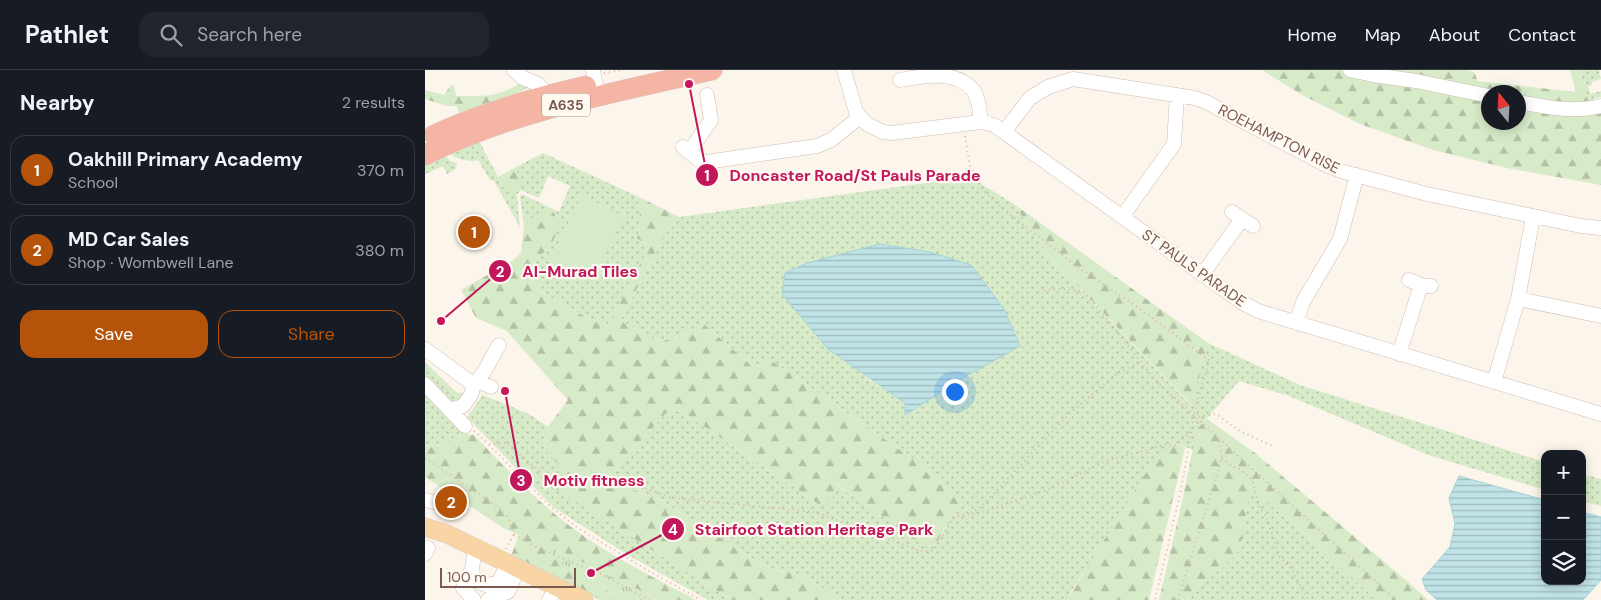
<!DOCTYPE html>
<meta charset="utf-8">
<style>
body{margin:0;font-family:"DM Sans",sans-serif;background:#20242c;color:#f1f3f6}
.controls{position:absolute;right:15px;bottom:15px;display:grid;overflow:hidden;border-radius:10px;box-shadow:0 2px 12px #0003}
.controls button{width:45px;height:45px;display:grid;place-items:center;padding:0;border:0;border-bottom:1px solid #363941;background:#171b24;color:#f1f3f6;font:25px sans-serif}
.compass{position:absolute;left:1056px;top:15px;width:45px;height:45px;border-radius:50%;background:#171b24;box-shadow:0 2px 12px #0003;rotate:342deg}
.scale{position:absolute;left:15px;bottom:12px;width:136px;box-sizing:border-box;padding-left:5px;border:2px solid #785a4e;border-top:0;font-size:14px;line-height:18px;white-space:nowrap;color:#785a4e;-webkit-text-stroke:4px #fff9f2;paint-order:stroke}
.you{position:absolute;left:529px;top:321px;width:18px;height:18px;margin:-12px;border:4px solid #fff;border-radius:50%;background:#1a73e8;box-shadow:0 0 0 8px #1a73e833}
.badge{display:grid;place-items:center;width:32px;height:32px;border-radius:50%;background:#b45309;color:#fff;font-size:16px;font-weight:700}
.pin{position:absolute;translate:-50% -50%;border:2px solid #fff;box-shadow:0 1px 5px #0006}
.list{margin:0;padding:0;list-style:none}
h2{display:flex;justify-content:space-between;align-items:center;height:65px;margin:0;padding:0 20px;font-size:21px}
h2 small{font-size:16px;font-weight:400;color:#9ea1a6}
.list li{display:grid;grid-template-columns:32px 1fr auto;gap:15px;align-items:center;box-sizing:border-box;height:70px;margin:0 10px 10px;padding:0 10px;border:1px solid #363941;border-radius:15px}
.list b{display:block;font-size:19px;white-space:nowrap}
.list p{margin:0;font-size:16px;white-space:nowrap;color:#9ea1a6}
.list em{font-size:16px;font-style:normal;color:#9ea1a6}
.actions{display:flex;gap:10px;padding:15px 20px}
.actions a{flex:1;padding:11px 0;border:1px solid #b45309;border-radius:15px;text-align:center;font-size:18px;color:#b45309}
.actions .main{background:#b45309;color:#fff}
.icon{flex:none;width:28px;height:28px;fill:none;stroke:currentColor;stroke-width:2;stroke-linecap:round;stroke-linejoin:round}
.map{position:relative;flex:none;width:1176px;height:530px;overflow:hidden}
header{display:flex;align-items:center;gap:30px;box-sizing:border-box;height:70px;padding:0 25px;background:#171b24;border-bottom:1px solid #363941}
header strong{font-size:24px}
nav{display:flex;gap:28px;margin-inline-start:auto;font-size:18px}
.search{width:350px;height:45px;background:#20242c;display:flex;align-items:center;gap:12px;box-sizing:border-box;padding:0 18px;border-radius:15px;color:#9ea1a6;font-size:19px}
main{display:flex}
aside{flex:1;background:#171b24}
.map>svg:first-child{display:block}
.grass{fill:url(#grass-dots);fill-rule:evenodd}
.forest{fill:url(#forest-firs);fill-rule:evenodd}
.park{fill:url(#park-tufts)}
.garden{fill:#d8ebc9}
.water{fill:url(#water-rules);stroke:#a5d3d8}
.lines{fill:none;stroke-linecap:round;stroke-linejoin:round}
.minor-casing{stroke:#cfbcb0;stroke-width:15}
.major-casing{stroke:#d9d1cd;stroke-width:19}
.highway-casing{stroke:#d9d1cd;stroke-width:21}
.path{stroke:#d7b6a5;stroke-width:2;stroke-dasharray:1 4;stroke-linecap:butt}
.minor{stroke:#fff;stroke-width:14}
.major{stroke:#f9d5a6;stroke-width:18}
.highway{stroke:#f5b5a4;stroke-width:20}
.labels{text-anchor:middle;stroke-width:4.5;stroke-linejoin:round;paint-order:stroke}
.shield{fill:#fff9f2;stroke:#a08a7f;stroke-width:1}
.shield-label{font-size:14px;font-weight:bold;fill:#785a4e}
.street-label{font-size:15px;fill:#785a4e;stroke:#fff9f2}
.leader{fill:none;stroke:#c2185b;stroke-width:2}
.callout-dot{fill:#c2185b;stroke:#fff9f2;stroke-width:2}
.mark-label{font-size:15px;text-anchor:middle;font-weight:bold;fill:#fff}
.callout-label{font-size:16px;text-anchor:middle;font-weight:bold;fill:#c2185b;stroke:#fff9f2;stroke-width:4.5;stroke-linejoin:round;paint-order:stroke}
</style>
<header>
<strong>Pathlet</strong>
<div class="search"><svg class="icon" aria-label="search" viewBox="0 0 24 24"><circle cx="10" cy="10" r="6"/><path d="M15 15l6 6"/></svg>Search here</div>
<nav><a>Home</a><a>Map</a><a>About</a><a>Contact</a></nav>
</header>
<main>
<aside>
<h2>Nearby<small>2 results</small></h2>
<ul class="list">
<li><span class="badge">1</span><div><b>Oakhill Primary Academy</b><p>School</p></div><em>370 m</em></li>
<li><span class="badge">2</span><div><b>MD Car Sales</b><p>Shop · Wombwell Lane</p></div><em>380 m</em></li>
</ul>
<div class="actions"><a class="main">Save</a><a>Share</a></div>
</aside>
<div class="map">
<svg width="1176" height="530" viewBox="0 0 1176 530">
<defs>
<pattern id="grass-dots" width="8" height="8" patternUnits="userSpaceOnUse" patternTransform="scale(1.25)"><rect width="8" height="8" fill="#d8ebc9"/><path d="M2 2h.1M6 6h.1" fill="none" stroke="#b4c1a5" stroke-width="1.8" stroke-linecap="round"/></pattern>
<pattern id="forest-firs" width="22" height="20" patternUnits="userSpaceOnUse" patternTransform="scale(1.25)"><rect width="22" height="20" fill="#d8ebc9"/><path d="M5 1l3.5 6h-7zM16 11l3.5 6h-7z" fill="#b4c1a5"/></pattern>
<pattern id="park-tufts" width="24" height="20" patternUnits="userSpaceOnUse" patternTransform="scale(1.25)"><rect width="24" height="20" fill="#d8ebc9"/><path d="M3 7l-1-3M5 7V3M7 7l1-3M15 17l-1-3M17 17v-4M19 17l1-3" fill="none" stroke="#b4c1a5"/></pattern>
<pattern id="water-rules" width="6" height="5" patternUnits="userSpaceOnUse" patternTransform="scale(1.25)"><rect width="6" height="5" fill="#bfe3e7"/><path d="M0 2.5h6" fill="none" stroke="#a0bbbd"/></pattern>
</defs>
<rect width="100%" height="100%" fill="#fcf5eb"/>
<path class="grass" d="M1159 0H1174L1176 9 1167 12V14L1163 17 1166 24 1176 21V27L1168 29 1172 34 1166 36 1160 20Z
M53 69 79 118 93 104 89 98 118 83 212 126 216 151 212 168 225 177 183 256 163 248 117 223 108 192 126 176 115 143 99 155 95 126 97 124 134 142 145 116 123 106 114 128 96 120 92 124 95 157 69 111 65 110 53 90C45 93 29 89 23 82Z
M20 84 25 91 32 93 31 99 22 104 18 96 0 104V93Z
M545 107 589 134 620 181 766 336 783 273 875 315 1120 392V420L1006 386 864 326 814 311 773 359 768 380 749 373 647 520 642 530H416L380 507 341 497 235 430 181 409 241 343 255 340 395 435 409 413 502 477 511 474 523 452 537 435 501 398 347 291 328 296 280 255 236 272 195 251 240 164 254 147ZM382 193 536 309 481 344 480 333 445 310 357 224 360 203Z
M0 292 33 324 35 322 39 326 38 328 28 334 0 308Z
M0 325 41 364 0 379Z
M58 325 104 344 123 357 119 378 144 407 132 419 306 530H283L203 485 128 437 42 347Z
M1157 404 1176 409V436L1157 431Z
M824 417 892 474 951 530H763L766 523 799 496 815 480Z"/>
<path class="forest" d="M837 0H1041L1049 2 1053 11 1151 22 1145 0H1159L1160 20 1168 41 1176 39V115L1082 98 1008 80 935 54 877 25ZM1064 22H1094V52H1064Z
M97 12 103 17 89 26 34 43 32 36H22L0 29V20L19 25 25 16 29 15 31 26C60 26 72 28 97 12Z
M89 98 93 104 97 117 88 124 79 118 73 107Z
M212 126 254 147 240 164 195 251 236 272 280 255 327 296 347 291 501 398 537 435 523 452 511 474 502 478 410 413 407 432 395 435 255 340 241 343 181 409 235 430 341 497 380 507 416 530H306L131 419 144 407 119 378 123 357 143 330 82 261 51 248 36 220 87 191 96 183 99 155 115 143 127 140 135 154 126 176 108 192 117 223 163 248 183 256 224 177 212 168 216 151Z
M589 134 783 273 767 336 620 181Z
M782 349 830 383 982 511 1003 530H951L892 474 825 418 815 480 799 496 766 523 763 530H734L757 432 772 359Z
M41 364 49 365C81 398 112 432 149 459 187 487 230 508 271 530H234L130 479 195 530H175L86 486 94 465 80 459 0 407V379Z
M749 373 760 378 724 530H642L727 393Z"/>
<path class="park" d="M130 478 234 530H195L181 518 126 487Z"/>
<path class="garden" d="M157 125 199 146 166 213 124 192Z"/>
<path class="water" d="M455 174 505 182 546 195 579 239 595 276 536 309 480 345V333L403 279 357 224 360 203 382 193Z
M1034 406 1120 430V511H1157V442L1176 447V510L1158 530H1012L1001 520 997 509 1025 477 1030 454 1024 428Z"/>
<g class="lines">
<g class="minor-casing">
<path id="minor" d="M89 0 98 8 113 14 123 25
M168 0 173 27
M419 0 431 42 442 54 458 62 467 63 555 52 569 55 816 232 833 241 1176 344
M925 0 948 5 991 11 1064 26
M475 10C502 5 532 0 549 21 554 32 556 40 555 52
M1094 32C1121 37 1148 43 1176 36
M579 62 605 28 623 17 648 9 770 28 781 32 903 96 919 102 1002 124 1156 156 1176 158
M258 77 274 90 281 92 392 76 406 70 435 47
M264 82 286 50 282 25
M807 142 828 156
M697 147 749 74 752 25
M777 205 817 149
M984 210 996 215 1006 216
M1093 229 1176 246
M871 253 878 232 915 169 932 105
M0 279 49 315
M974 284 996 215
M53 311 66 317
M1069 312 1093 229 1108 147
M0 314 40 356
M25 340 38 336 46 325 49 315 59 302 74 275
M0 430 17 434 24 437
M50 478 47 499 49 510 61 515 73 513 83 494
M0 484 3 478
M47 499 38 518 49 530
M63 530 68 526 83 522 93 498
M124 530 132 517"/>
</g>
<g class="major-casing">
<path id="major" d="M0 457 22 464 159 530"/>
</g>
<g class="highway-casing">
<path id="highway" d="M9 65C58 42 108 28 161 16
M0 85C89 40 190 23 287 0"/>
</g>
<path class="path" d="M179 3 197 0
M540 66 545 96 559 121 578 139 653 197 711 236 784 290 770 340 756 420 730 530
M619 220 635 219 658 221 682 249 729 309 971 530
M769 347 791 344 813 360 847 376
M49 361 51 362 127 438 153 458 222 500 276 530
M64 374 81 373 119 405 195 409 247 428 390 442 495 481H506L512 476 526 451 532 446 554 443 622 420 683 390 740 375 749 376 766 362
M0 388 76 439 83 447 89 464 115 479 178 505 224 530
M797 388 807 396 816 400 827 409 835 439 841 445 854 486 866 498 883 530
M546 443 557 436 645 343 694 302 715 293
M81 479 89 464
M753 530 797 388 794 369"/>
<use href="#minor" class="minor"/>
<use href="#major" class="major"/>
<use href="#highway" class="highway"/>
</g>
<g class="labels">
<rect class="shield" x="117" y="23.5" width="48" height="23" rx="4"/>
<g class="shield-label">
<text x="141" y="40">A635</text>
</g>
<g class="street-label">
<text transform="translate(854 69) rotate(27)" y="5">ROEHAMPTON RISE</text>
<text transform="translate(769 198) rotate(35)" y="5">ST PAULS PARADE</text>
</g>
</g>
<path class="leader" d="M264 14L282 105M16 251L75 201M80 321L96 410M166 503L248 459"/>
<g class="callout-dot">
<circle cx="264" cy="14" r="5"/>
<circle cx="16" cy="251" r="5"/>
<circle cx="80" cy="321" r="5"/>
<circle cx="166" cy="503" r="5"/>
<circle cx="282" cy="105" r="12"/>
<circle cx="75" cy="201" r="12"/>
<circle cx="96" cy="410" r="12"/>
<circle cx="248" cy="459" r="12"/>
</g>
<g class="mark-label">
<text x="282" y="111">1</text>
<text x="75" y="207">2</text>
<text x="96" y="416">3</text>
<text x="248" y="465">4</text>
</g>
<g class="callout-label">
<text x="430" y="111">Doncaster Road/St Pauls Parade</text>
<text x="155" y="207">Al-Murad Tiles</text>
<text x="169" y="416">Motiv fitness</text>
<text x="389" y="465">Stairfoot Station Heritage Park</text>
</g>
</svg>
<div class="controls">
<button>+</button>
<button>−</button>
<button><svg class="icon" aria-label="layers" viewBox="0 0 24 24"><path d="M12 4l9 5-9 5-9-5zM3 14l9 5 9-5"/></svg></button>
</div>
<svg class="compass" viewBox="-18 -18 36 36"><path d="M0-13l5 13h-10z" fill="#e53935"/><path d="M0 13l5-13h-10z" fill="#9ea1a6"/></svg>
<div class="scale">100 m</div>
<div class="you"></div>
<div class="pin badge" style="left:49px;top:162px">1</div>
<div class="pin badge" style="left:26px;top:432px">2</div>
</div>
</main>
